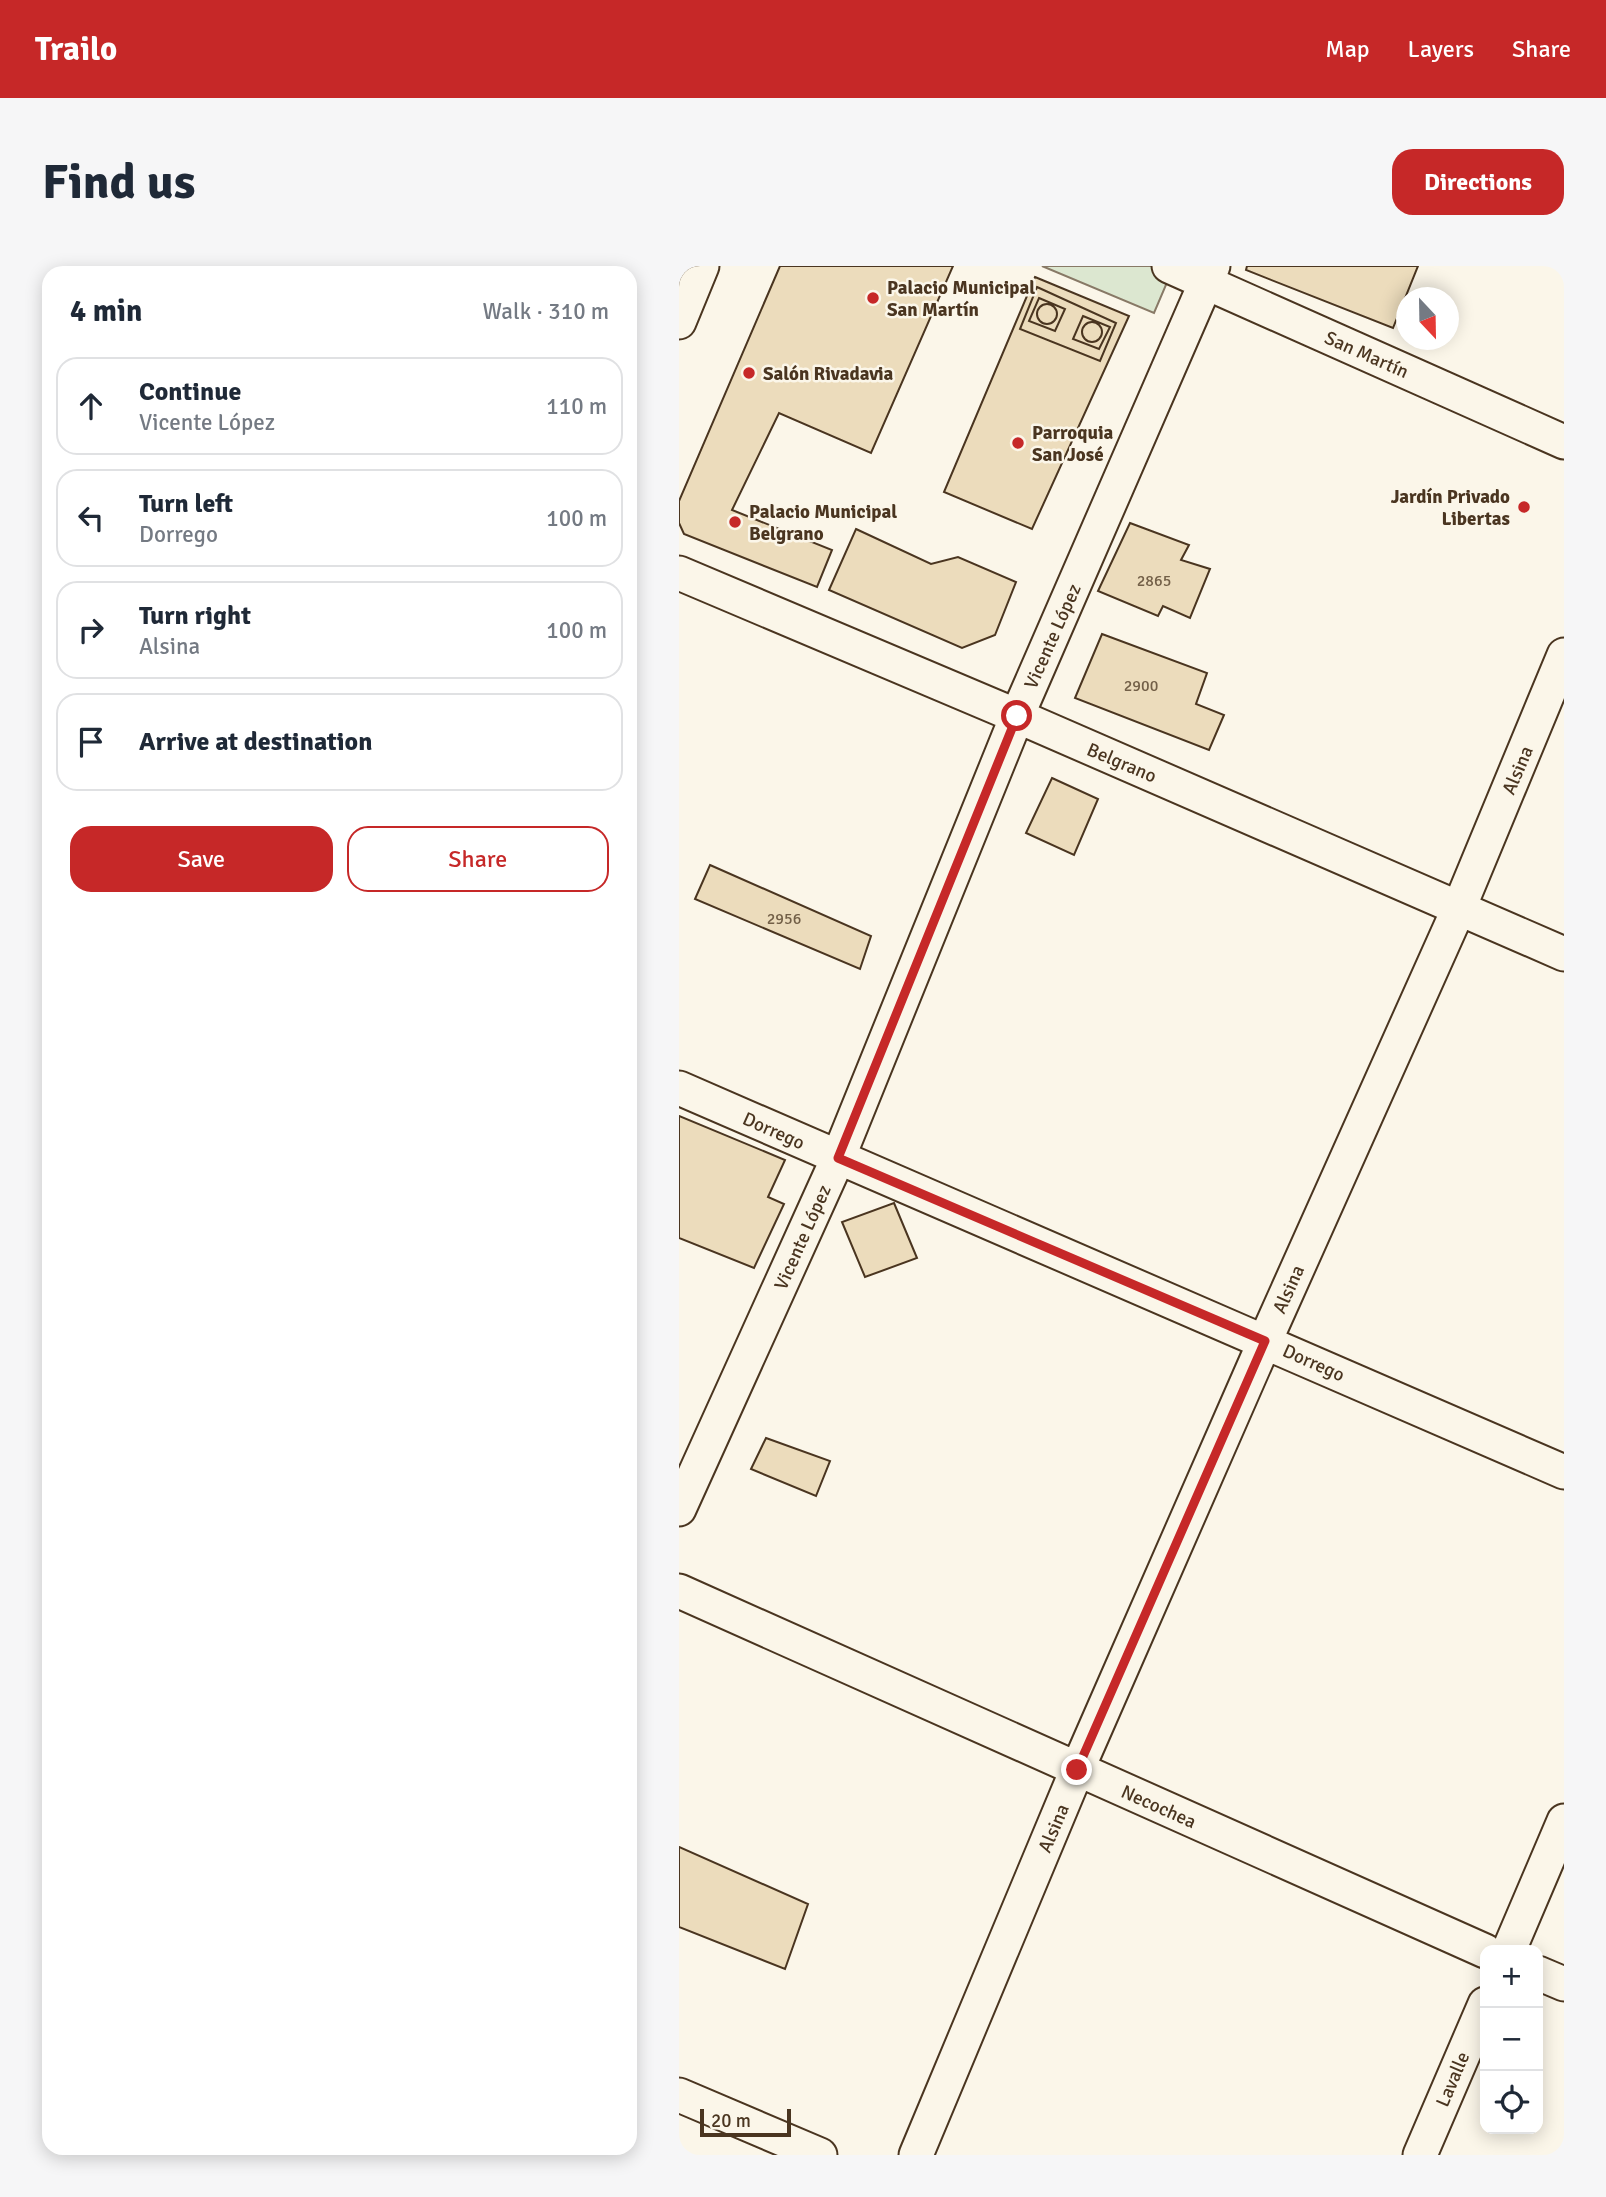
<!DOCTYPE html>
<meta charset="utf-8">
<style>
body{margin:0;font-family:Signika,sans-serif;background:#f6f6f7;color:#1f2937}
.controls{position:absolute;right:21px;bottom:21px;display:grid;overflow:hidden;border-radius:14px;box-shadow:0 4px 18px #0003}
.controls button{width:63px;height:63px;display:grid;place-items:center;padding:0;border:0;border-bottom:2px solid #e0e1e3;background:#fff;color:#1f2937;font:35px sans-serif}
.compass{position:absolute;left:717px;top:21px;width:63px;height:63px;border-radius:50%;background:#fff;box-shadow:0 4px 18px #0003;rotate:158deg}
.scale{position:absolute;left:21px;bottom:18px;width:91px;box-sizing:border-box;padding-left:7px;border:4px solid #4a3520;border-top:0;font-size:19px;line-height:24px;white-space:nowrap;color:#4a3520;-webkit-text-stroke:5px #fbf6e9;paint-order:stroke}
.stop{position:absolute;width:21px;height:21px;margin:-16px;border:5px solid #c62828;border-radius:50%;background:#fff}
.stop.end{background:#c62828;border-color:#fff;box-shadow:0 2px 7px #0008}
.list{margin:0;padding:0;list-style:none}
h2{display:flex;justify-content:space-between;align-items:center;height:91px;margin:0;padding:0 28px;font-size:30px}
h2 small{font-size:23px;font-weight:400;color:#747a83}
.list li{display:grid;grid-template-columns:46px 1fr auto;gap:21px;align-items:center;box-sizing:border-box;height:98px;margin:0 14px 14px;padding:0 14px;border:2px solid #e0e1e3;border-radius:21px}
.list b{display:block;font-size:26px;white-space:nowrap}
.list p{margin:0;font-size:23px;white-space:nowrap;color:#747a83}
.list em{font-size:23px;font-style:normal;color:#747a83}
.actions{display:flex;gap:14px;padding:21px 28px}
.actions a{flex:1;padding:16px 0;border:2px solid #c62828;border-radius:21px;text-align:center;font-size:24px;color:#c62828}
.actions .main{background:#c62828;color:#fff}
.icon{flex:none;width:38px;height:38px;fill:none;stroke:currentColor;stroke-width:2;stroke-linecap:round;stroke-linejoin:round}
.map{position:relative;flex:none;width:885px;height:1889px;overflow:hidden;border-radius:21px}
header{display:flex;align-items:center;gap:42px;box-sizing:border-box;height:98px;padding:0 35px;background:#c62828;color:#fff}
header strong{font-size:33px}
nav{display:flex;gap:38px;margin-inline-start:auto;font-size:24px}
.intro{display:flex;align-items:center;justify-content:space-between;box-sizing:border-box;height:168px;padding:0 42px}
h1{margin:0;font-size:49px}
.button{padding:18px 32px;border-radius:21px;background:#c62828;color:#fff;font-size:24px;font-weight:700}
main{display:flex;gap:42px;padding:0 42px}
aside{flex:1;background:#fff;border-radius:21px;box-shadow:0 4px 18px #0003}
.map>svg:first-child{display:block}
.green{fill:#dce7d0;stroke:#887966;stroke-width:2}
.building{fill:#ecdcbc;stroke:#4a3520;stroke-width:2}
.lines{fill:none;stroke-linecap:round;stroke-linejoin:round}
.minor-casing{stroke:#4a3520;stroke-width:37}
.minor{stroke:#fbf6e9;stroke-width:33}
.route{stroke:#c62828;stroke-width:9}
.poi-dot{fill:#c62828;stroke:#fbf6e9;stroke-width:2.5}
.labels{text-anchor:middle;stroke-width:5;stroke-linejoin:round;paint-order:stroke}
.number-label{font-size:16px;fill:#725f47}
.poi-label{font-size:19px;font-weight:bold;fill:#4a3520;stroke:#fbf6e9;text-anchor:start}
.street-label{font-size:19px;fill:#4a3520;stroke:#fbf6e9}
</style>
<header>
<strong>Trailo</strong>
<nav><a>Map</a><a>Layers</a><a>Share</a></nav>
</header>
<div class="intro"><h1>Find us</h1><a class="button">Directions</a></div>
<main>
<aside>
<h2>4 min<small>Walk · 310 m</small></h2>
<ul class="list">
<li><svg class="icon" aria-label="ahead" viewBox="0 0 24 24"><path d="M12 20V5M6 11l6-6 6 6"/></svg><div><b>Continue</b><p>Vicente López</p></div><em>110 m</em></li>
<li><svg class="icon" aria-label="left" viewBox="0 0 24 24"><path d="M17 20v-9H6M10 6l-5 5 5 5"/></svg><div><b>Turn left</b><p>Dorrego</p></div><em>100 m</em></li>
<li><svg class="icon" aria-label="right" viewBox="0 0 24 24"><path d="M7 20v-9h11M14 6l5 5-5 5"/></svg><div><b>Turn right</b><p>Alsina</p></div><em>100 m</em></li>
<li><svg class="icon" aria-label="arrive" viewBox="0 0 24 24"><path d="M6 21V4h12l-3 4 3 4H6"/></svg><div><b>Arrive at destination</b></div></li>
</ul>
<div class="actions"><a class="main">Save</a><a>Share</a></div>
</aside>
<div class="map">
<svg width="885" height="1889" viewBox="0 0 885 1889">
<rect width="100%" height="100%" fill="#fbf6e9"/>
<path class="green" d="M363 0H495L475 47Z"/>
<path class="building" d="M101 0H274L192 187 100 147 53 244 153 284 138 321 5 268 0 257V235Z
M568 0H739L714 62 567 4Z
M356 11 450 50 353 263 265 226Z
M358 21 437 57 421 95 341 63Z
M360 32 386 43 376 65 350 55Z
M358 48a10 10 0 1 1 20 0a10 10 0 1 1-20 0Z
M404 50 431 61 420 83 394 73Z
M403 66a10 10 0 1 1 20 0a10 10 0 1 1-20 0Z
M451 257 510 279 502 294 531 303 511 352 484 340 479 350 419 325Z
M177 263 252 298 279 291 337 316 316 369 283 382 150 324Z
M423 368 528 407 517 438 545 449 530 484 396 432Z
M373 512 419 533 395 589 347 567Z
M31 599 192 670 181 703 16 633Z
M0 850 106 894 89 931 105 938 75 1002 0 972Z
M215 937 238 992 186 1011 163 956Z
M87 1172 151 1195 137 1230 72 1203Z
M0 1581 129 1638 106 1703 0 1661Z"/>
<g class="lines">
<g class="minor-casing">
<path id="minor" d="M490 0 885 176
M0 56 23 0
M0 307 338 450 885 688
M0 822 885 1206
M0 1243 159 892 338 450 534 0
M0 1325 806 1685
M830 1684 885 1555
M859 1707 885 1718
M0 1829 141 1889
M237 1889 398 1504 586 1075 780 642 885 389
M741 1889 806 1738"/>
</g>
<use href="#minor" class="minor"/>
</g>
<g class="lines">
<path class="route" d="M338 450 159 892 586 1075 398 1504"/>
</g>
<g class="poi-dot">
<circle cx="194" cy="32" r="7"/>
<circle cx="70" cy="107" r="7"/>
<circle cx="339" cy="177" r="7"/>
<circle cx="845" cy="241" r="7"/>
<circle cx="56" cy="256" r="7"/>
</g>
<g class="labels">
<g class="number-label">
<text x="475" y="320">2865</text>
<text x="462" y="425">2900</text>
<text x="105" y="658">2956</text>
</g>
<g class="poi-label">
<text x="208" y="28">Palacio Municipal<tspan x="208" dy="22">San Martín</tspan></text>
<text x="84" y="114">Salón Rivadavia</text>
<text x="353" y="173">Parroquia<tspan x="353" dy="22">San José</tspan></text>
<text x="831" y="237" text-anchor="end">Jardín Privado<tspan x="831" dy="22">Libertas</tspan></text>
<text x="70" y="252">Palacio Municipal<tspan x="70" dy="22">Belgrano</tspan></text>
</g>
<g class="street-label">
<text transform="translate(688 88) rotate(24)" y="7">San Martín</text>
<text transform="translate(373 370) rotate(-66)" y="7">Vicente López</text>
<text transform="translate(443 496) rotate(23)" y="7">Belgrano</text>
<text transform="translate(838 504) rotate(-67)" y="7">Alsina</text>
<text transform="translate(95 864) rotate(24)" y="7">Dorrego</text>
<text transform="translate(123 971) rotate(-66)" y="7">Vicente López</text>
<text transform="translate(609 1023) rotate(-66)" y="7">Alsina</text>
<text transform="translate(635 1096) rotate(24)" y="7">Dorrego</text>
<text transform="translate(480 1540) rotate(24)" y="7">Necochea</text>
<text transform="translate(374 1562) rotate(-67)" y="7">Alsina</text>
<text transform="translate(773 1813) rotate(-67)" y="7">Lavalle</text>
</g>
</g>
</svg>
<div class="controls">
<button>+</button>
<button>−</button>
<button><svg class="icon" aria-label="locate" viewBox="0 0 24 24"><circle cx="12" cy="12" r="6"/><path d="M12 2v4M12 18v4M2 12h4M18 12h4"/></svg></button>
</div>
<svg class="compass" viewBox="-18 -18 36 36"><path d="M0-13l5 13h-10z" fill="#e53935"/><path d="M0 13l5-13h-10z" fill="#747a83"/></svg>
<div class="scale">20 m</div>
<div class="stop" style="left:338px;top:450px"></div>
<div class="stop end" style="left:398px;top:1504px"></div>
</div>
</main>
